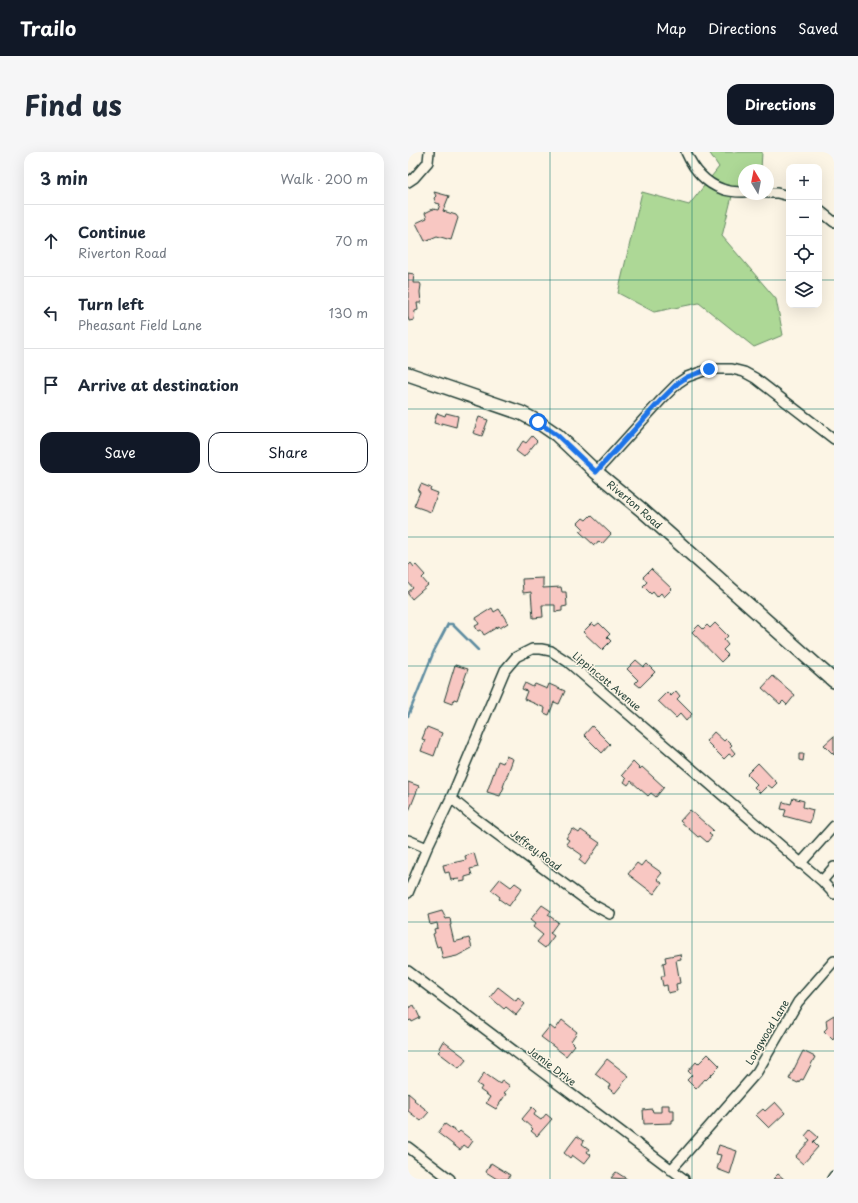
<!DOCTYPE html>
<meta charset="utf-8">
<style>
body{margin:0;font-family:"Playpen Sans",sans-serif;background:#f6f6f7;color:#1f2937}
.controls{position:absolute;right:12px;top:12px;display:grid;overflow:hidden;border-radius:8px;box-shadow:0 4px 16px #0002}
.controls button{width:36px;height:36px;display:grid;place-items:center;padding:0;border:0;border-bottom:1px solid #e0e1e3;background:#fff;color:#1f2937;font:20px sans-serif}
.compass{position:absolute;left:330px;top:12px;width:36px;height:36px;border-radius:50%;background:#fff;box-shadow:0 4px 16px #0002;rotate:350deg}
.stop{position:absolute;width:12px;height:12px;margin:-9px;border:3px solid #1a73e8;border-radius:50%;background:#fff}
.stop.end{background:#1a73e8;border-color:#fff;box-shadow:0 1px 4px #0008}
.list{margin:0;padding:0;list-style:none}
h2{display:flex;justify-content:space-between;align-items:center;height:52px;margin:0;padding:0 16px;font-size:17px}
h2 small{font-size:13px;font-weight:400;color:#747a83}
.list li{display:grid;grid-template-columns:26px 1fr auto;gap:12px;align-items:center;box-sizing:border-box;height:72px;padding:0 16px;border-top:1px solid #e0e1e3}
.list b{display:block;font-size:15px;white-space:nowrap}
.list p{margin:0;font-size:13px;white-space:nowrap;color:#747a83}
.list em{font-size:13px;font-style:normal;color:#747a83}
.actions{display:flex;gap:8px;padding:12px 16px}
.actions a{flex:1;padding:9px 0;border:1px solid #111827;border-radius:12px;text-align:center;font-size:14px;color:#111827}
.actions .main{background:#111827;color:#fff}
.icon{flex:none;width:22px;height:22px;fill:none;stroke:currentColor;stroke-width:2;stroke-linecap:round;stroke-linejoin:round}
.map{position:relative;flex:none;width:426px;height:1027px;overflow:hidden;border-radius:12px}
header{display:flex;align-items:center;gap:24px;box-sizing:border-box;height:56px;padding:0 20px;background:#111827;color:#fff}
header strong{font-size:19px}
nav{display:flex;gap:22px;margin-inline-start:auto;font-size:14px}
.intro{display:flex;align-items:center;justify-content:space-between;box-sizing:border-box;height:96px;padding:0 24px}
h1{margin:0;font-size:28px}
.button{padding:10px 18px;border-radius:12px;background:#111827;color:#fff;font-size:14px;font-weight:700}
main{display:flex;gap:24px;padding:0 24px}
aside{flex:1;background:#fff;border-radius:12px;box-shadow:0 4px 16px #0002}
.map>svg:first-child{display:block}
.green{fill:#add896;stroke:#668a65}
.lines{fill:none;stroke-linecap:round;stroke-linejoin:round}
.stream{stroke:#5f8da1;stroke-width:2.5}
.building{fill:#f8c7c2;stroke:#1f3d34}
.street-casing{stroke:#1f3d34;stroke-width:12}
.secondary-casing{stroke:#1f3d34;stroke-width:16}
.street{stroke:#fcf5e5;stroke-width:9}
.secondary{stroke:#fcf5e5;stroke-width:13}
.route{stroke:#1a73e8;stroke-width:5}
.grid{fill:none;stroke:#0f766e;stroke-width:1;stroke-opacity:0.55}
.labels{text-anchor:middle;stroke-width:3;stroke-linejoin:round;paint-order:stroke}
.street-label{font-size:10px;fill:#1f3d34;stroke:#fcf5e5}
</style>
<header>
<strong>Trailo</strong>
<nav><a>Map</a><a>Directions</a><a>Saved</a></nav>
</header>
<div class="intro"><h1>Find us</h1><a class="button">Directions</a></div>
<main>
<aside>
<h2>3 min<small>Walk · 200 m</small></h2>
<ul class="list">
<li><svg class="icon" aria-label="ahead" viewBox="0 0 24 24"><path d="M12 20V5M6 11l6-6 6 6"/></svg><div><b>Continue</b><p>Riverton Road</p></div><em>70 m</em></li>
<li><svg class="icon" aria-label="left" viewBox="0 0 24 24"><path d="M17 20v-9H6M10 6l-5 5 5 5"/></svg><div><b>Turn left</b><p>Pheasant Field Lane</p></div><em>130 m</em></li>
<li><svg class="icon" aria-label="arrive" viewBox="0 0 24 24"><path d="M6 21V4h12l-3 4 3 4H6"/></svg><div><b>Arrive at destination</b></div></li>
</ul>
<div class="actions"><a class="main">Save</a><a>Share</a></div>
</aside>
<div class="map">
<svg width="426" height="1027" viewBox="0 0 426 1027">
<rect width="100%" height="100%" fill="#fcf5e5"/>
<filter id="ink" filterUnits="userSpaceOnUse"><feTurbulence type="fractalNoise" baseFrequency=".025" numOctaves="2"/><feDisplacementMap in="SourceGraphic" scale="8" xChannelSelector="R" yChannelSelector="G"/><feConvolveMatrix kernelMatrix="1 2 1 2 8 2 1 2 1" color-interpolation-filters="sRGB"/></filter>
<g filter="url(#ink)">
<path class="green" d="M301 0H354L353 18H336V40H325L314 84 368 147 375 183 346 195 291 151 246 160 210 141 234 40 281 53 311 15Z"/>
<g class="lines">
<path class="stream" d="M0 564 26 499 40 472H44L70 498"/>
</g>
<path class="building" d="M26 40 41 44 35 59 48 63 50 66 43 88 29 84 17 89 8 71 19 66 17 61 25 57 30 58 32 52 28 51 26 46 28 44Z
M0 121 6 122 5 131H12L13 133 12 140 13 151H9L10 158 7 159 6 168 1 169 0 165Z
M29 261 37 264 38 261 50 264 48 275 33 271V273L26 271Z
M71 265 80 268 74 284 65 281Z
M124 284 129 289 116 305 108 299 115 289 118 291Z
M13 332 23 336 22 338 30 341 23 360 6 354 12 340 10 339Z
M183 363 203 382 194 392 191 389 186 393 172 380 176 377 170 371 175 366 178 368Z
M3 411 6 415 8 413 17 423 14 426 20 433 4 447 0 442V440L5 436 0 430V414Z
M243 417 264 437 256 445 253 441 249 445 245 440 243 442 235 434 239 430 235 425Z
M135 426V436L153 435 154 440H158L159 454 154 455V459L147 460V453H134L135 465 125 466 123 440 115 441 114 427Z
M84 456 86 460 91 457 100 471 92 476 91 474 76 483 73 478 70 479 67 474 71 472 68 466Z
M184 471 187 474 191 471 202 482 199 485 203 489 194 498 175 480Z
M307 471 320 484 316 488 320 493 315 498 320 503 313 510 284 480 291 473 295 477 299 473 302 476Z
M228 508 236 515 239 512 247 520 232 535 227 531 230 528 219 517Z
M47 513 60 517 49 548 46 547 44 552 36 549Z
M365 524 387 543 379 553 375 549 372 552 354 536Z
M117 531 125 535 127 532 139 537 141 532 157 539 151 552 146 550 141 563 136 561 137 556 116 547 119 539 114 537Z
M268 539 272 544 269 547 284 562 278 569 272 562 268 566 250 549 259 540 263 544Z
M184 574 202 592 194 601 176 583Z
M19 575 34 581 26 604 13 599 17 588 14 587Z
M306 580 316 589 318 587 324 593 322 595 327 601 324 604 321 602 316 607 298 589Z
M426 584V603L416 593Z
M391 602H396L395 609 391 608Z
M98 604 105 607 95 635H96L92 644 79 640 90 609 95 611Z
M225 610 232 617 234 615 256 635 248 645 243 641 240 644 223 629 220 633 216 630 218 627 214 623Z
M350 611 369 631 364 636 360 633 352 641 346 635 349 632 339 622Z
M0 630 11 634 1 659H0Z
M385 646 396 649 395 655 405 658 402 671 376 664 378 658 373 657 375 650 383 652Z
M282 658 305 678 301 682 304 684 299 690 292 684 290 685 272 669Z
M165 677 171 681 173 678 192 691 177 713 171 708 174 703 158 692 161 688 158 686Z
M66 701 70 715 62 717 64 723 57 725V729L52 730 51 727 43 728 41 720 37 721 35 713 58 708 57 704Z
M237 709 254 721 249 727 254 731 246 742 220 722 229 711 233 714Z
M92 727 103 735 107 731 114 736 101 754 91 747 92 745 83 738Z
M134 753 143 759 140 763 150 770 142 781 146 784 137 796 129 790 135 783 125 775 127 772 122 768Z
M34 759 38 767 42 766 43 773H42L46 790 61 786 64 796 49 804 35 807 32 794 29 795 25 782 27 781 26 777 30 776 29 771 22 773 20 763Z
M272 802 273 807 268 808 272 831 268 832 269 839 260 841 259 833 255 834 253 824H257L255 811 258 810 257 805Z
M90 835 108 849 110 846 117 852 108 863 98 855 96 857 82 845Z
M6 853 12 866 4 870 3 868 0 869V856Z
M426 863V886L425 888 416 879 419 876 418 868Z
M154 868 169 880 163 889 167 893 158 904 133 885 142 874 147 878Z
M35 889 59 907 51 916 30 900 33 897 31 896Z
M395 899 407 905 395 928 393 927 390 931 381 927Z
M300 902 312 914 298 928 297 927 288 937 279 928 284 923 280 919 288 910 290 912Z
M199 907 221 924 207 941 200 936 202 933 187 922Z
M76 921 92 932 94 928 102 934 96 941 98 942 88 957 78 951 82 945 72 938 74 935 69 932Z
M0 941 7 947 6 948 21 960 13 969 0 959Z
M367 950 377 961 361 976 348 963 355 957 357 959Z
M253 953H261V958H266V968H264V971L236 972 235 958 244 957 245 960H253Z
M124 955 128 959 126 963 133 968 138 962 144 967 129 984 123 979 125 977 114 967Z
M37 972 50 981 52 979 65 989 60 996 56 993 52 998 30 981Z
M402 978 410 985 405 990 410 995 395 1012 387 1005 402 988 397 984Z
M169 984 176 989 174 992 181 997 179 1000 183 1003 176 1012 164 1003 162 1006 156 1001Z
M311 993 329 999 322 1022 309 1017 313 1003 308 1002Z
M83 1011 102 1023 100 1027H89L78 1020Z
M208 1020 219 1027 203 1026Z
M370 1022 376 1027H365Z"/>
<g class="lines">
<g class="street-casing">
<path id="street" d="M278 0C285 16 297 31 314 37 321 40 329 40 336 40
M0 30 6 26 20 10 21 0
M360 41H369L381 44
M411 58 426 70
M188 320 254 247 270 231 279 225 301 217H324L336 220 347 226 426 287
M43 646 67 666 155 731 182 751 202 762
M0 688 19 696
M392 712 426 674
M414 729 426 715
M0 741 19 696 43 646 97 518 108 505 124 497H133L143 499 160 510 414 729 426 742
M0 819 276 1027
M0 995 42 1027
M263 1018 349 920 390 850 426 809
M424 1027 426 1024"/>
</g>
<g class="secondary-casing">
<g id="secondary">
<path id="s1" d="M0 222 113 261 130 270 149 283 188 320 235 359 426 529"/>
</g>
</g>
<use href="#street" class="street"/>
<use href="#secondary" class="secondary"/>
</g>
</g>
<g class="lines" filter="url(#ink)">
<path class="route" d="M130 270 149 283 188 320 254 247 270 231 279 225 301 217"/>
</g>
<path class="grid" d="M142 0V1027M284 0V1027M0 128H381M411 128H426M0 257H426M0 385H426M0 514H426M0 642H426M0 770H426M0 899H426"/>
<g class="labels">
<g class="street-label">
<text dy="4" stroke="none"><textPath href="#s1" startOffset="266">Riverton Road</textPath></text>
<text transform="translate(199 529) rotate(40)" y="4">Lippincott Avenue</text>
<text transform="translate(128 698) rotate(37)" y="4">Jeffrey Road</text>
<text transform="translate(359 880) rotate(-59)" y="4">Longwood Lane</text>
<text transform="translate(144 914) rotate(37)" y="4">Jamie Drive</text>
</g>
</g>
</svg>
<div class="controls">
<button>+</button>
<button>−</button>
<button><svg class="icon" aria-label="locate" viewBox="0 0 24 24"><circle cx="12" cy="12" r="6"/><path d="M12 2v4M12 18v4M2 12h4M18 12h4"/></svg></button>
<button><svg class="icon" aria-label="layers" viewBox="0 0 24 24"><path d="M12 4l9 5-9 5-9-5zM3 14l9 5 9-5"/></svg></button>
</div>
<svg class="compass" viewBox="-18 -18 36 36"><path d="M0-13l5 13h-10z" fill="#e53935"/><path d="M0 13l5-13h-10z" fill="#747a83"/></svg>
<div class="stop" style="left:130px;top:270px"></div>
<div class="stop end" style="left:301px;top:217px"></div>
</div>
</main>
